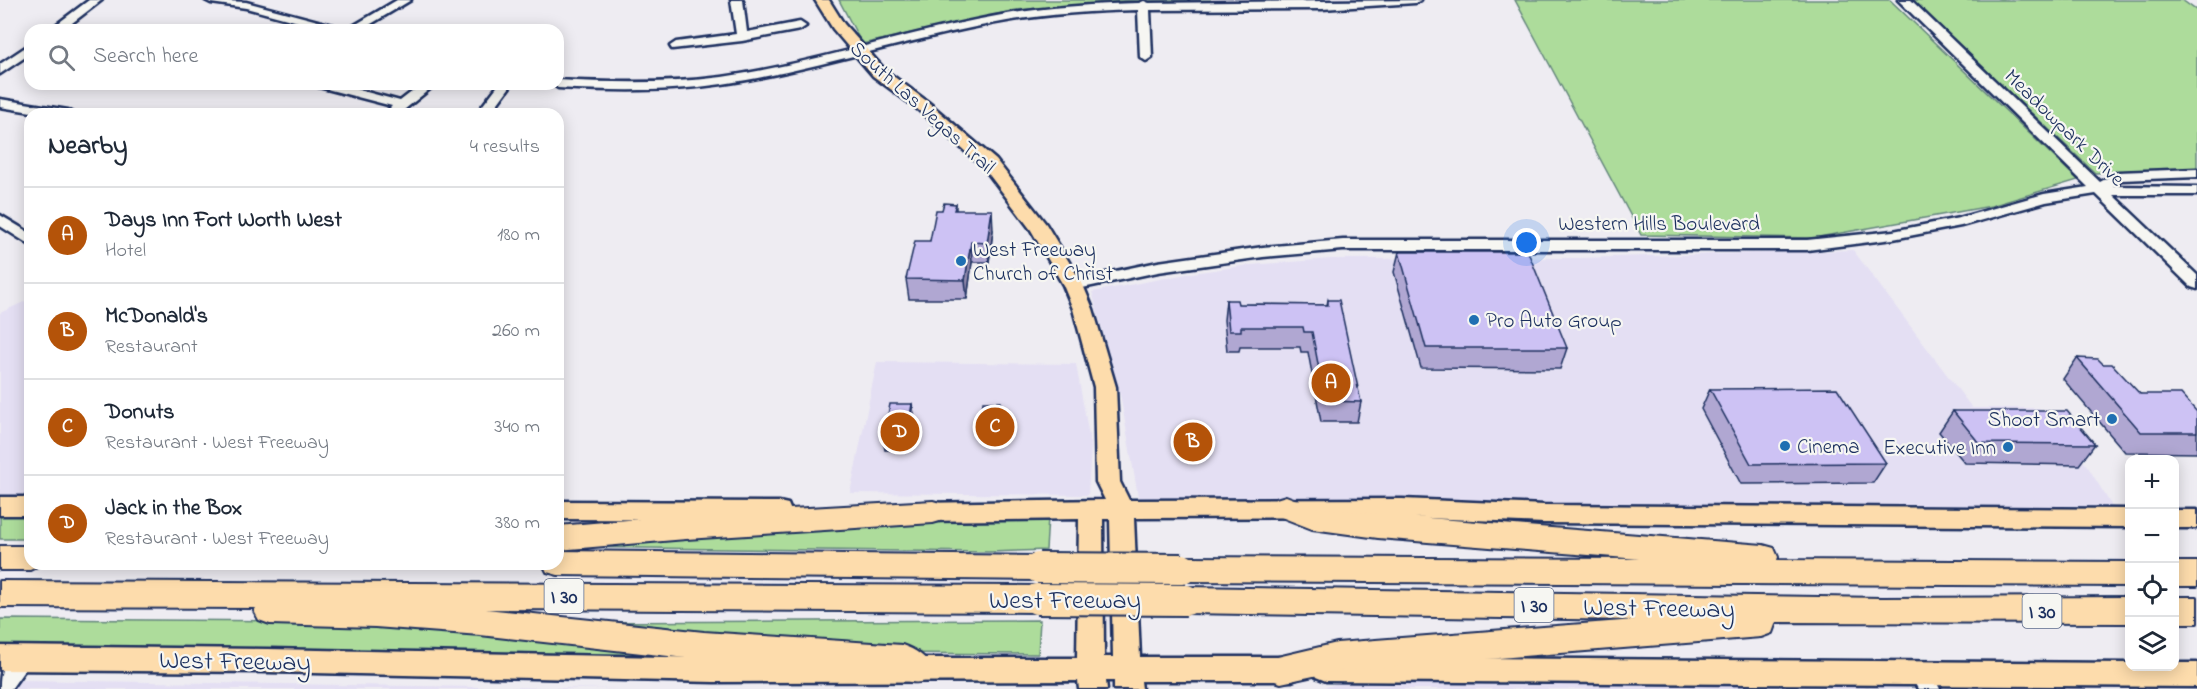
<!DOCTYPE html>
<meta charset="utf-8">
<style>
body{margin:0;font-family:"Indie Flower",sans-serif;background:#f2f2f3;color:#1f2937}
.controls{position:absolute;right:18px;bottom:18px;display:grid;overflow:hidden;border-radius:12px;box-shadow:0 3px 15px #0003}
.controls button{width:54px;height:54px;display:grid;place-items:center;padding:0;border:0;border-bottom:2px solid #e0e1e3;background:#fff;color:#1f2937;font:30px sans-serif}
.you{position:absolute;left:1527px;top:243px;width:21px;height:21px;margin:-15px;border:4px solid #fff;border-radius:50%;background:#1a73e8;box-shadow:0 0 0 9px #1a73e833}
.badge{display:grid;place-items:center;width:39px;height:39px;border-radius:50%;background:#b45309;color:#fff;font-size:20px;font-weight:700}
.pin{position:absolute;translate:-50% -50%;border:3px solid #fff;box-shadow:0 2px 6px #0006}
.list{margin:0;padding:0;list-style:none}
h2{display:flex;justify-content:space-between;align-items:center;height:78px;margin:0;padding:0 24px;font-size:26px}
h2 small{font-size:20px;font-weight:400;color:#747a83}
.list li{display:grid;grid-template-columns:39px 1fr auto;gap:18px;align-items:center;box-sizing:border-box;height:96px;padding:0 24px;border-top:2px solid #e0e1e3}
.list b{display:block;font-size:22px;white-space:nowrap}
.list p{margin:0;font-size:20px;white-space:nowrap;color:#747a83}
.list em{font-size:20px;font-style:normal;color:#747a83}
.icon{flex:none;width:33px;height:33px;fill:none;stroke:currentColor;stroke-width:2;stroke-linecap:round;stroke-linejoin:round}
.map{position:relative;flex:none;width:2197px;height:689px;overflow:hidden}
.search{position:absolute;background:#fff;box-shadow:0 3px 15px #0003;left:24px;top:24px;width:540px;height:66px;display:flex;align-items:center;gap:15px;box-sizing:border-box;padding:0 21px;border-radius:18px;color:#747a83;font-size:22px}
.panel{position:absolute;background:#fff;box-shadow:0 3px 15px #0003;left:24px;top:108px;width:540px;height:462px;border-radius:18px}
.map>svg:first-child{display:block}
.built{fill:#e4dff3}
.green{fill:#addc9b;stroke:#64867c;stroke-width:1.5}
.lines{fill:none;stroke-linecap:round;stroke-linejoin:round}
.minor-casing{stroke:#1b2f5e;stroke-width:5}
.major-casing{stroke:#1b2f5e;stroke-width:5}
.highway-casing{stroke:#1b2f5e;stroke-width:4}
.minor{fill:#f6f6f2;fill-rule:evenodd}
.major{fill:#fddcac;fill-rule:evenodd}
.highway{fill:#fddcac;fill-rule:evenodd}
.highway-bridge-casing{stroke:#1b2f5e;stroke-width:34;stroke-linecap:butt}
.highway-bridge{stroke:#fddcac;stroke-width:30}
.wall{fill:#b0a7d2;stroke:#1b2f5e;stroke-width:1.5}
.shaded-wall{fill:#9088ab;stroke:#1b2f5e;stroke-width:1.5}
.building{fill:#cdc2f4;stroke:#1b2f5e;stroke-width:1.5}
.poi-dot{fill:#1f6fb2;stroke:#f6f6f2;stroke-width:2}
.labels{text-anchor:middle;stroke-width:4.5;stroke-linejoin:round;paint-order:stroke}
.shield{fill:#f6f6f2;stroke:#5d6b8a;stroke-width:1.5}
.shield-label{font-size:20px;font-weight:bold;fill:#1b2f5e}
.street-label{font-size:21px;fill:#1b2f5e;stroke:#f6f6f2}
.poi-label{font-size:21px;fill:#1b2f5e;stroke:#f6f6f2;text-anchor:start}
.near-street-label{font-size:26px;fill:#1b2f5e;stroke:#f6f6f2}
</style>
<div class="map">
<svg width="2197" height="689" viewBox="0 0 2197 689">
<rect width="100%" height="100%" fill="#eeecf2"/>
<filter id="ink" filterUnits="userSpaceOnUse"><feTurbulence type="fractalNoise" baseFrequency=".0167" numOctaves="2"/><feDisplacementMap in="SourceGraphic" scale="12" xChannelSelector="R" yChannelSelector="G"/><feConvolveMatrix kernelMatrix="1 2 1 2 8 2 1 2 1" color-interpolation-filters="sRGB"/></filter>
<g filter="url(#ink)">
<path class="built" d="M1853 250 1972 408H2039L2088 467 2113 508 1700 507 1139 502 1121 399 1092 292 1192 273 1250 265 1331 259 1579 258Z
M30 299V498H0V313Z
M877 362 1076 364 1091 447 1088 495 850 493Z
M18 680 622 689H12Z
M1345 681 1908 688V689H1319Z
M1946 687 2197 688V689H1947Z"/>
<path class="green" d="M839 0H1211H1143L1016 10 862 44Z
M1515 0H1890L2078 180 1991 206 1813 238 1641 235Z
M1912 0H2182L2197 11V169L2095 173Z
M0 512 30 513V539H0Z
M1048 517 1046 550 989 552 558 547 859 523Z
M0 619 321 621 461 626 700 655 0 650Z
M1040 620 1038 654 888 653 562 622Z"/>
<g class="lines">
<g class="minor-casing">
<path id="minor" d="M89 0H102L63 30H49Z
M205 0 246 2 348 29 397 0H411L361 30H328L246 8 211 3Z
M731 0H743L747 32 800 22 806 26 800 30 742 41 672 49 670 46 676 42 736 34Z
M1421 0 1415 3 1322 9 1150 10 1152 57 1146 61 1140 57 1138 10C1094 11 1050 14 1007 21 911 37 818 70 722 84 668 92 613 91 558 88L552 84H558V80C613 83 668 84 722 77 818 63 911 30 1007 14 1051 7 1095 4 1139 3L1144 1 1149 3Z
M1898 0H1911L2100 182 2118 172 2197 169V177L2121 180 2113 186 2197 187V195H2113L2197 275V289L2191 287 2096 194 2046 202 1961 226 1893 239 1807 250H1343L1263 257 1158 272 1073 290 1065 285 1073 280 1158 262 1263 247 1343 240H1807L1893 231 1959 218 2044 194 2088 187Z
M30 44V54L0 74V64Z
M317 84H337L400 101 422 84H436L399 114H389L387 111 392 106 319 87Z
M499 84H512L490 114H476Z
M0 99 68 110 75 114H44L0 107Z
M0 215 30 233V245L0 226Z
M22 649 29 652 33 658 11 689H0C0 671 3 656 22 649Z
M1920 664 1928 666 1940 689H1918L1909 673 1912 666Z"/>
</g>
<g class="major-casing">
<path id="major" d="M815 0H829L844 24 885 70 928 102 996 160 1046 224 1083 285 1093 309 1116 387 1120 482 1129 500 1402 499 1544 505 2130 509V527L1544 523 1402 517 1134 518 1140 657H1292L1302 661 1306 669 1302 677 1292 681H1141L1142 689H1114V681H1106L1107 689H1079L1078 681 714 682 268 672 0 670V646L268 649 714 658H1077L1079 519 919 521 910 519 907 512 910 505 919 503 1105 500 1096 482 1094 387 1073 309 1063 285 1031 230 984 168 916 108 873 76 833 29ZM1103 519H1110L1113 657H1104Z
M0 497H30V515H0Z
M558 501 779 502 788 504 791 511 788 518 779 520 558 519Z
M2174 510H2197V528H2174Z
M1326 657 2130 663V666H2174V663H2197V687L1326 681 1316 677 1312 669 1316 661Z"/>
</g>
<g class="highway-casing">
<path id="highway" d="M1286 496 1315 507 1378 514 1763 545 1774 548 1778 557 1777 560 2130 562V586L1182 581 1171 578 1167 569 1171 560 1182 557 1639 559 1378 538 1312 529 1276 515 1271 507 1276 499Z
M933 501 943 504 948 512 943 520 933 523 686 539 558 550V526L686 515Z
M0 546H30V564H42L30 570H0Z
M558 551 1039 556 1050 559 1054 568 1050 577 1039 580 558 575 547 572 543 564H558Z
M2174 562H2197V586H2174Z
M0 581 1037 586 1048 590 1053 599 1048 608 1037 612 486 609 704 632 902 645C916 650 926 656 933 670L928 680C914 685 907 682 895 673L704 660 480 635 375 627 270 624 259 620 254 611 256 608 0 607Z
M1186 587 1882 598 2130 597V623L1776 622 1772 633 1761 637 1337 671 1281 683 1269 679 1264 669 1269 659 1337 643 1635 620 1186 613 1175 609 1170 600 1175 591Z
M2174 597H2197V623H2174Z"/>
</g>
<use href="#minor" class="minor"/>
<use href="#major" class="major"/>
<use href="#highway" class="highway"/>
<g class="highway-bridge-casing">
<path id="highway-bridge" d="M1039 568 1182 569
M1037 599 1186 600"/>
</g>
<use href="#highway-bridge" class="highway-bridge"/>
</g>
<path class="wall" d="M956 204V210L993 230 989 262H972L967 299H909L906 279 930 241 942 210Z
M1399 252 1567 348 1560 369 1421 368 1394 272Z
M1226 300 1238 304 1327 305 1328 300 1361 402 1357 422H1321L1308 352H1301L1300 347H1240L1239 351H1227L1224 320Z
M2077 358 2103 364 2140 394 2197 412V453L2125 452 2063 379Z
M1710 389 1886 463 1873 483 1741 484 1701 409Z
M912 404 914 414 908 450H885L883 440Z
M1002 409H1009V419L1008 435H1001L1000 442H981L980 432Z
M1953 411 2095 444 2079 465 1965 463 1939 432Z"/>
<path class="shaded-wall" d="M992 210 993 230 989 262 987 243Z
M971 242 972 262 967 299 965 280Z
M912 404 914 414 908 450 906 440Z
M1009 409V419L1008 435 1007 424Z"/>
<path class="building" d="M944 203 956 204 954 210H992L987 243 971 242 965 280 906 279 915 241H930L936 210H942Z
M1399 252H1528L1567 348H1426Z
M1226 300H1237L1238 304 1328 305V300H1339L1361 402 1325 401 1312 332H1304L1303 327H1241V331H1229Z
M2077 358 2098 359 2103 364H2112L2140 394H2181L2197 412V432H2141Z
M1837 388 1886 463 1751 464 1710 389Z
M983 402H1001V409H1009L1007 424H1000L999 432H980Z
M890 404H912L906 440H883Z
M1953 411H2067L2095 444 1979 443Z"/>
</g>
<g class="poi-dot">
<circle cx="961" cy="261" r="6"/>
<circle cx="1474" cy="320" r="6"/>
<circle cx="2112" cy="419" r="6"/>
<circle cx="1785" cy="446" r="6"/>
<circle cx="2008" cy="447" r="6"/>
</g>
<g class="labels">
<g class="shield">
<rect x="544.5" y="579" width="39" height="34" rx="4.5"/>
<rect x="1514.5" y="588" width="39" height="34" rx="4.5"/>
<rect x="2022.5" y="594" width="39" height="34" rx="4.5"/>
</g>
<g class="shield-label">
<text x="564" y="603">I 30</text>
<text x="1534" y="612">I 30</text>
<text x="2042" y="618">I 30</text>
</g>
<g class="street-label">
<text transform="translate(923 107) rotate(42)" y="7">South Las Vegas Trail</text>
<text transform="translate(2065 127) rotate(44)" y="7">Meadowpark Drive</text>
<text x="1659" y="230">Western Hills Boulevard</text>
</g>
<g class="poi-label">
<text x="973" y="256">West Freeway<tspan x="973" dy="24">Church of Christ</tspan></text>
<text x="1486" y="327">Pro Auto Group</text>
<text x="2100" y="426" text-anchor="end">Shoot Smart</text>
<text x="1797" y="453">Cinema</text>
<text x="1996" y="454" text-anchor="end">Executive Inn</text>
</g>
<g class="near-street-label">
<text x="1065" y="608">West Freeway</text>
<text transform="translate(1659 607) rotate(1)" y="9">West Freeway</text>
<text transform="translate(235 660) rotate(1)" y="9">West Freeway</text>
</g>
</g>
</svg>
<div class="controls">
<button>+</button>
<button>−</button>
<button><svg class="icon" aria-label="locate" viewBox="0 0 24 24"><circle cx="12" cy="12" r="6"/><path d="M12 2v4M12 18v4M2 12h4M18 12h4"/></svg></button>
<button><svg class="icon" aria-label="layers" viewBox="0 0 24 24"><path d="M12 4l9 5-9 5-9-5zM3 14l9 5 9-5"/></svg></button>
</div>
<div class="you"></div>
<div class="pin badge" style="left:1331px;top:383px">A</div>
<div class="pin badge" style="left:1193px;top:442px">B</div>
<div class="pin badge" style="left:995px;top:427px">C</div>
<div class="pin badge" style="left:900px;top:432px">D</div>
<div class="search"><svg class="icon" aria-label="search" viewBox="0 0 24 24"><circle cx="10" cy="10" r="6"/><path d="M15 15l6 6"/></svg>Search here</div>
<section class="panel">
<h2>Nearby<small>4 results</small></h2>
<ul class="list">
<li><span class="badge">A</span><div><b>Days Inn Fort Worth West</b><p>Hotel</p></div><em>180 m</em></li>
<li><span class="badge">B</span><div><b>McDonald's</b><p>Restaurant</p></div><em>260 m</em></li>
<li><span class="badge">C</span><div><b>Donuts</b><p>Restaurant · West Freeway</p></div><em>340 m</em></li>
<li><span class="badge">D</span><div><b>Jack in the Box</b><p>Restaurant · West Freeway</p></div><em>380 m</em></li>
</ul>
</section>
</div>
